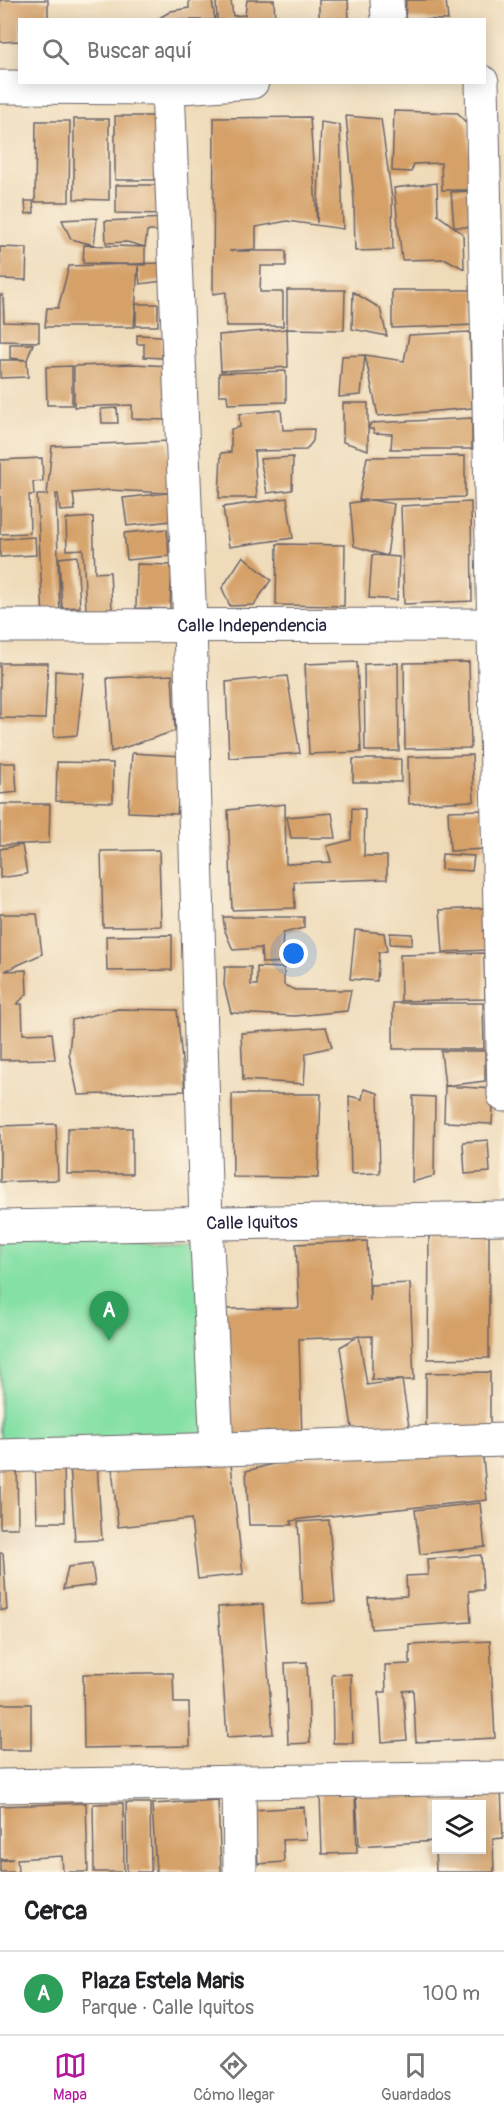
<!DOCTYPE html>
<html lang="es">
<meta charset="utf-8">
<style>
body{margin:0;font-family:Pangolin,sans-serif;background:#f2f2f2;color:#202124}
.controls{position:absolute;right:18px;bottom:18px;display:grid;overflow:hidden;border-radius:0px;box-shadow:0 3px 15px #0003}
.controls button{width:54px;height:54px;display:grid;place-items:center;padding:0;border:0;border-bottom:2px solid #e0e0e0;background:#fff;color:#202124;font:30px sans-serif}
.you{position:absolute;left:294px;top:954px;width:21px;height:21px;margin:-15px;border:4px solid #fff;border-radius:50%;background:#1a73e8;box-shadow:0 0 0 9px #1a73e833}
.badge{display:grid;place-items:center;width:39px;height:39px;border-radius:50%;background:#b5179e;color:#fff;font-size:20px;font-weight:700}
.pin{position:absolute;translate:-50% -50px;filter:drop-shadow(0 2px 3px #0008)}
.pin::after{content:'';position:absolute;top:32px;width:21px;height:18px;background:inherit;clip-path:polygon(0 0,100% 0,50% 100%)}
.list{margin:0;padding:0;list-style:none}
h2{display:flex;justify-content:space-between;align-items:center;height:78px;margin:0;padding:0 24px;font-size:26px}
h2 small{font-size:20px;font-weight:400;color:#757577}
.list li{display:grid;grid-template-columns:39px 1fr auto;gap:18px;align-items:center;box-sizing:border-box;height:84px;padding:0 24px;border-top:2px solid #e0e0e0}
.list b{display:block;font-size:22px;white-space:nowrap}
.list p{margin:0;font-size:20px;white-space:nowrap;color:#757577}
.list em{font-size:20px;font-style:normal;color:#757577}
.icon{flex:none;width:33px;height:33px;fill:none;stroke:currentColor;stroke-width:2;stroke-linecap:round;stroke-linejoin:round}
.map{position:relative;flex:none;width:504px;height:1872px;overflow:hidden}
.search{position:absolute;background:#fff;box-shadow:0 3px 15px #0003;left:18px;right:18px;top:18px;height:66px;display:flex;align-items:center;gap:15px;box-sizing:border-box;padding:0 21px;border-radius:0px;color:#757577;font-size:22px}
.sheet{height:162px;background:#fff}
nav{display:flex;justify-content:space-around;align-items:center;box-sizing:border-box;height:84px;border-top:2px solid #e0e0e0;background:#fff;font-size:16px;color:#757577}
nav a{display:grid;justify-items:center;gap:3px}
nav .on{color:#b5179e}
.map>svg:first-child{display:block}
.built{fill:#e6d0b6}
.green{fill:#85e0a6;stroke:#548170;stroke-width:1.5}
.building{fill:#d5a169}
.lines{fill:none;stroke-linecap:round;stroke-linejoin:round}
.minor-casing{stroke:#6a6367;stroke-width:35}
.minor{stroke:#fff;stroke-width:33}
.labels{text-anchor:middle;stroke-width:4.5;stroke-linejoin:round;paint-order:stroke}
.street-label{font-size:18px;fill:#22223b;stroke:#fcf5e5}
</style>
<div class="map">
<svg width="504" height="1872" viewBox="0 0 504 1872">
<rect width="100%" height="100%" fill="#fcf5e5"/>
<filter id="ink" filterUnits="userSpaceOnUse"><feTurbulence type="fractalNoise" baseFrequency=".0167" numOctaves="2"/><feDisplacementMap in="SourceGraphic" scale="12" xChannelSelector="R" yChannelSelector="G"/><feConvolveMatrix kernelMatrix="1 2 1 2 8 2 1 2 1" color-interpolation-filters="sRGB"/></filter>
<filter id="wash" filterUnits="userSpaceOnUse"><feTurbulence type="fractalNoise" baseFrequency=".008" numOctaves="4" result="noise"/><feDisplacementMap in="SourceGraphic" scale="24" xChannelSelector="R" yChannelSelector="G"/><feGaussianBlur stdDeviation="1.35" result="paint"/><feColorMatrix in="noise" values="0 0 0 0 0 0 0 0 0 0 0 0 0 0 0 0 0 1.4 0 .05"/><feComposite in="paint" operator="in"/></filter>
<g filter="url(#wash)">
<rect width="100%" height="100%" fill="#efdbba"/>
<path class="built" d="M0 1529 50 1530 51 1549H0Z"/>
<path class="green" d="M209 1237 227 1440 0 1444V1243Z"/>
<g id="blocks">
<path class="building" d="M0 0H48V20H20V41L0 42Z
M189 0H212L215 20H156L171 11 189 8Z
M216 0H231L233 16 245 15 247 0H274L275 20H217Z
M319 0H348L349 20H319Z
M406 0H446L448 20 405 19Z
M394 111 458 113 467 124 474 190H442L441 163 414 164 411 172 392 171Z
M115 116H163L164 180H115Z
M346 116 381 119 392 199 393 250 355 251 354 200Z
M310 117 317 223 321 122 340 125 343 229 287 221 256 227V249L229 251H286V266H261L260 292H283V326H226V292L213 294 214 118Z
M74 119H109V200L74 199Z
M36 121H70L69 202H35Z
M437 183 438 215 454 227 451 192 471 191 469 227H454L463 234 464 269 446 259 402 260 394 188Z
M116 185H164V214L116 213Z
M25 201H33L34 213 26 214Z
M97 218 94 245 71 239 62 220Z
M165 218V231H147L145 247 127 242 106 243 105 221Z
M84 245 145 247V265L83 263Z
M0 247 27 248 26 280 0 279Z
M161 263 163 281 140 284 138 266 134 327H45L47 308H58L69 266Z
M287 290H345L344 330 287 329 288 367 221 371 219 335 287 329Z
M392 290H476L475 325 392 328Z
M353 292 380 308 387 336 352 329Z
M0 295H3L4 322 39 323V342L0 341Z
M136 304H158V326H136Z
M470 332 472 408 378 416 365 355 361 395 339 397 342 356 365 355 404 361 409 335Z
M137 335 162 336V358L144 357V344H137Z
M10 344H33L27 360 10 358Z
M0 360H27L28 377 0 378Z
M134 364 169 366 167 420 132 419V405L74 407V366Z
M72 366V405H47L46 367Z
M286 371V402L228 404 227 395H219V373Z
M343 403H368V429L371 423 472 418V449H391L392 434 374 433 373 429H368V450L343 442Z
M117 408 118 423H102L101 409Z
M281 410 283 430 314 429 313 441 306 450 254 451 257 498H219L221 453 231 452V429L240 427 239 414Z
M169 441 168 493 171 521 127 526 123 498 168 493 110 490 73 493 75 510 60 511 58 494H56L60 618 43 619 37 495H47L52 446Z
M465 456V497L371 500 394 504 387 556 399 557 397 600 369 598 372 555 387 556 354 546 350 503 371 500H359L367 457Z
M293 457 292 490 267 493 260 459Z
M42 458 43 481 33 482 34 495H29L30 533 0 534V460Z
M287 498 293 538 229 547 223 507Z
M471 502 472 601 404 604 401 506Z
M93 517 95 573 110 572 112 609 86 611 83 549 67 550 66 519Z
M167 529 169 556 127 560 124 533Z
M35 537 36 555 0 557V539Z
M277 544 345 545 344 606 276 605Z
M77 556 80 607 62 608 59 558Z
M243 556 271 580 254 605 230 606 222 588Z
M137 564 172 565 170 609 136 608Z
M357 662 361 752 309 754 305 664Z
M469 662 471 748 405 749 404 663Z
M0 663H48L45 719 0 718Z
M398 663 399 751H365L364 664Z
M55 671 84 673 77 735 54 737Z
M172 675 175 731 111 752 107 678Z
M287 676 300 753 229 758 226 682Z
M132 753 181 756 177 814 128 812Z
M472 755 474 801 409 804 408 757Z
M353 759H401V782H353Z
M57 762 113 763V802L56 801Z
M0 763H15L17 792 0 794Z
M0 804H50L49 843 0 845Z
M285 804 286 864 331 862 327 846 351 840 352 808 365 809 364 856H387V879L294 882 295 908 232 910 228 810Z
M482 810 484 849 450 851 448 811Z
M332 813 336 838H291L287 817Z
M22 845 27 874 0 878V849Z
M159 850 161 926 103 927 101 851Z
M442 854 474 856 472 871 441 869Z
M485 908 487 950 443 952 440 910Z
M0 914H37L42 954 5 971 26 970 27 994 17 1004H22L23 1034 52 1033 55 1059 0 1060Z
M223 917H304V928L283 933 282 948 296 947 297 962 262 963 261 948 233 950 225 931Z
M355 930 384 933 387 951 379 952 377 981 350 979Z
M390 933 412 934V945L390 944Z
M172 935V970L107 971 106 936Z
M484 953 485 999 401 1001 400 955Z
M225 967H251V985H257V967L284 968V985L295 990H351L347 1011 295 1016 231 1013 224 985Z
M393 1003H483L484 1049H393Z
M118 1009 177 1010 185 1091 78 1095 69 1054 72 1020Z
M326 1027 332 1047 306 1053 304 1084 243 1080 241 1033Z
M441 1051H485V1081L445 1086 494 1089 492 1124 444 1122 445 1086Z
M364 1089 378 1093 380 1173 351 1174 349 1096 362 1099Z
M232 1094H321L318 1178 233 1177Z
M413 1096 435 1097 434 1176 412 1182Z
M56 1124 58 1180 0 1182V1126Z
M68 1128H132V1174H67Z
M488 1140 490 1172 465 1174 463 1142Z
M429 1230H489V1358L428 1359Z
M367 1241 370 1301V1285L410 1283 414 1380H372V1336L299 1339 302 1438 227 1440 225 1309 299 1308 296 1244Z
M359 1336 367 1385 402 1380 410 1433 354 1441 340 1347Z
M490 1372V1429H426V1373Z
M482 1447 487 1500 301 1519 291 1521 292 1525H249L246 1471 285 1461Z
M230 1455 243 1574 198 1579 191 1519 118 1527 112 1467Z
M64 1457 65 1522H37L35 1458Z
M0 1462H17L18 1528H0Z
M97 1463 102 1540 75 1541 70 1465Z
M480 1503 485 1547 420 1554 415 1510Z
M329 1520 335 1602 303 1604 298 1522Z
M0 1553H3L7 1610H0Z
M481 1555 483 1590 469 1591 471 1622 371 1629 368 1598 407 1596 406 1576 428 1575 427 1559Z
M92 1564 95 1585 63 1589 68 1567Z
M263 1604 273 1734 227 1737 218 1607Z
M490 1641 495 1738 416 1742 413 1690 403 1691 407 1740 382 1742 379 1692H386L385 1665 410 1664V1645Z
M307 1662 310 1743 288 1744 285 1663Z
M149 1673H173L174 1703H189L190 1746 84 1748 83 1674Z
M351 1674 353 1743H333L332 1675Z
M0 1704H31V1750H0Z
M501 1787 503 1838 493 1839 494 1872H436L435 1850H482V1804H436V1841L359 1846 356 1795Z
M320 1794H355L357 1853 322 1854Z
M218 1800 221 1872H156L152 1804Z
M86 1803 88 1872H63L62 1856 17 1859 18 1872H0V1861L13 1859H0V1806Z
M123 1803 124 1872H94L93 1804Z
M126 1803H150L151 1872H127Z
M304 1807 306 1839 283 1840 284 1862 258 1864 254 1810Z"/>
</g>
</g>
<g filter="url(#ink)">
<use href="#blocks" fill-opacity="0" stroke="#6a6367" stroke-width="1.5"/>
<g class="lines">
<g class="minor-casing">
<g id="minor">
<path d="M387 0 388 20"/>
<path d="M482 82 504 1095"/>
<path d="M0 87 168 88 252 82"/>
<path d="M168 88 190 625 206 1224 217 1448"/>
<path id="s1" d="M0 626 504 625"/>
<path id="s2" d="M0 1227 504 1218"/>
<path d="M0 1456 504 1440"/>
<path d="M239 1783 240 1872"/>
<path d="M0 1786 504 1778"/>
</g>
</g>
<use href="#minor" class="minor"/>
</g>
</g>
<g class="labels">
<g class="street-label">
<text dy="6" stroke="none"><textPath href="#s1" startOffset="252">Calle Independencia</textPath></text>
<text dy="6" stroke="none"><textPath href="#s2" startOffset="252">Calle Iquitos</textPath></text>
</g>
</g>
</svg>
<div class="controls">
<button><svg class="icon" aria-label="layers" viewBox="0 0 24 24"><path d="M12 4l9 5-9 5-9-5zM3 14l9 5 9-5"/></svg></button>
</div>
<div class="you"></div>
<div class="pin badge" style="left:109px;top:1341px;background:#2e9e5b">A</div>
<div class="search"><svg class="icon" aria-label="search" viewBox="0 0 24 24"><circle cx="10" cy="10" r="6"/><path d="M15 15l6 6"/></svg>Buscar aquí</div>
</div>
<section class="sheet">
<h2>Cerca<small></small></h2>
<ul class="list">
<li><span class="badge" style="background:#2e9e5b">A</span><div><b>Plaza Estela Maris</b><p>Parque · Calle Iquitos</p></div><em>100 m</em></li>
</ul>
</section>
<nav>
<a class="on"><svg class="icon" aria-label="map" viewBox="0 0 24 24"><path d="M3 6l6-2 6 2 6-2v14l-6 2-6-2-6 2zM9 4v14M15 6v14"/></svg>Mapa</a>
<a><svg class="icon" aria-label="directions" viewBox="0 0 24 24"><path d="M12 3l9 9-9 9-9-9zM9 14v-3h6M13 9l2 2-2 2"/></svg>Cómo llegar</a>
<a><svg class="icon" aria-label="saved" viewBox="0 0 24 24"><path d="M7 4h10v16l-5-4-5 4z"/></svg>Guardados</a>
</nav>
